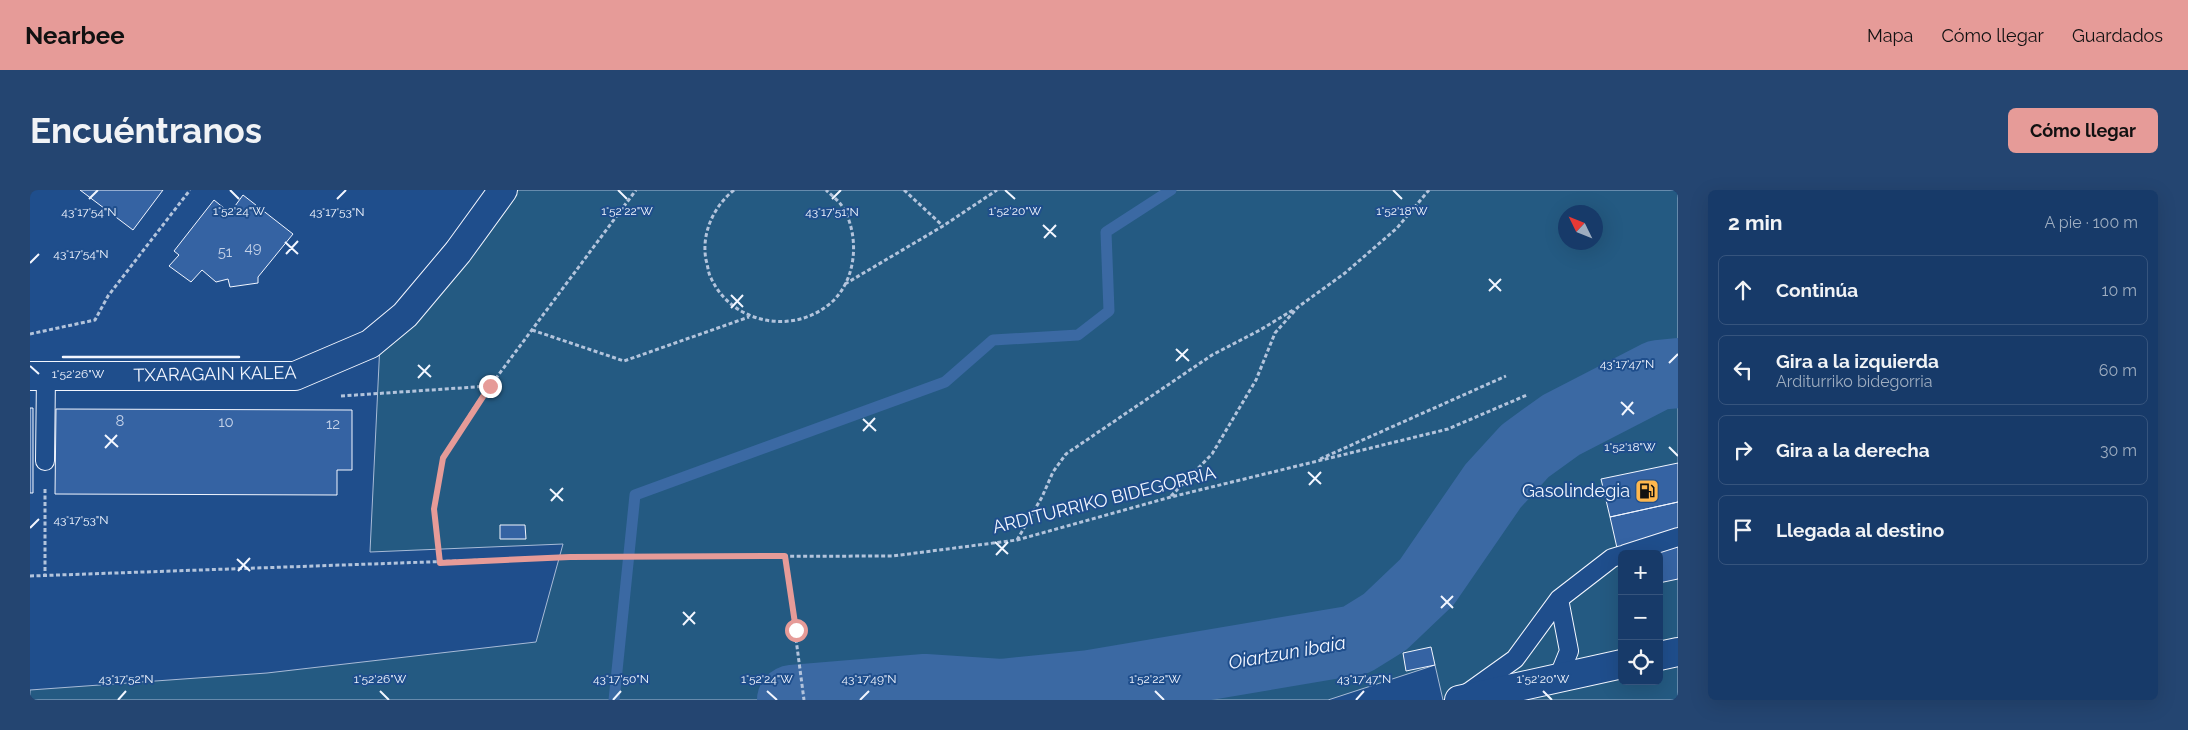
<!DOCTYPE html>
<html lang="es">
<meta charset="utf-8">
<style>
body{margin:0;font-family:Raleway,sans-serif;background:#244571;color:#f1f3f6}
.controls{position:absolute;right:15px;bottom:15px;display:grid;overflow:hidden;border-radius:8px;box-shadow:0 5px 20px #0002}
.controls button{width:45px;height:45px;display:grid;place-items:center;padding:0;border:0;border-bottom:1px solid #36547d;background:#173a69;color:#f1f3f6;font:25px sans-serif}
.compass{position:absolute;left:1528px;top:15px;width:45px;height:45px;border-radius:50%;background:#173a69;box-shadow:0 5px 20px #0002;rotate:313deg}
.stop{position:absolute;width:15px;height:15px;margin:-11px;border:4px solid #e69b98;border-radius:50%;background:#fff}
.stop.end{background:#e69b98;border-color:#fff;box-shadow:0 1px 5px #0008}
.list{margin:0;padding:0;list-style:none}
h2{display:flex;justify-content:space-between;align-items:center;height:65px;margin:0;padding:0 20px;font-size:21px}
h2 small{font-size:16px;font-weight:400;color:#9eadc0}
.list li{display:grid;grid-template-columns:32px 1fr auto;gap:15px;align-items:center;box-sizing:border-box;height:70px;margin:0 10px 10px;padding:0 10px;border:1px solid #36547d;border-radius:8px}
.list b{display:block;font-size:19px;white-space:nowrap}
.list p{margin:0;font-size:16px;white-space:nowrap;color:#9eadc0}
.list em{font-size:16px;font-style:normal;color:#9eadc0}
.icon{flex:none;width:28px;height:28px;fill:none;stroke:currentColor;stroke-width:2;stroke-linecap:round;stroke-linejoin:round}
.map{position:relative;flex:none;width:1648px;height:510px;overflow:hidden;border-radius:8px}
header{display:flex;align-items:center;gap:30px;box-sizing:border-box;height:70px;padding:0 25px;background:#e69b98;color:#111}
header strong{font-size:24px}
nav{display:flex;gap:28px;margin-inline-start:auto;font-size:18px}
.intro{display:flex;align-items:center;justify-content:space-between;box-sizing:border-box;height:120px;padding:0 30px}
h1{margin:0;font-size:35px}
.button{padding:12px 22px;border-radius:8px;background:#e69b98;color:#111;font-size:18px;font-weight:700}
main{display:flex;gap:30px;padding:0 30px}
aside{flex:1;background:#173a69;border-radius:8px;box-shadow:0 5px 20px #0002}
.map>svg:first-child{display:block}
.green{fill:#245a82;stroke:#a8bbd7;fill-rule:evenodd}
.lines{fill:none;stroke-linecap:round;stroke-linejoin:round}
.stream{stroke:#3b69a3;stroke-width:11}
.river{stroke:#3b69a3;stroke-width:70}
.building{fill:#3563a3;stroke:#f2f6ff}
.service-casing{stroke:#f2f6ff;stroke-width:20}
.minor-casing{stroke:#f2f6ff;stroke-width:30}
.tertiary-casing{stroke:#f2f6ff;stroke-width:30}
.path{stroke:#b3c4dc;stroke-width:3;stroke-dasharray:4 2.5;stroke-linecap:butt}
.service{stroke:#1f4e8c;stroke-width:18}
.minor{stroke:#1f4e8c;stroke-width:28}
.tertiary{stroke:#1f4e8c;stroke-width:28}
.wall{stroke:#f2f6ff;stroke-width:2.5}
.route{stroke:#e69b98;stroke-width:6}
.ticks{fill:none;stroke:#f2f6ff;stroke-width:2}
.labels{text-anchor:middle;stroke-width:4;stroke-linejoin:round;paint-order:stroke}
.number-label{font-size:15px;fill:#c3d1e8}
.street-label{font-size:18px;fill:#f2f6ff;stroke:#1f4e8c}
.poi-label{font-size:18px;fill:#f2f6ff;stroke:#1f4e8c;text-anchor:end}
.water-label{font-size:19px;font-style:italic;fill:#f2f6ff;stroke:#1f4e8c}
.ticks-label{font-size:12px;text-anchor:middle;fill:#f2f6ff;stroke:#1f4e8c;stroke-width:4;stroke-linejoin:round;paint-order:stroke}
</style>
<header>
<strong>Nearbee</strong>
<nav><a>Mapa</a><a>Cómo llegar</a><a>Guardados</a></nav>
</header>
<div class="intro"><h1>Encuéntranos</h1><a class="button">Cómo llegar</a></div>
<main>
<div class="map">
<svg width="1648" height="510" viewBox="0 0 1648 510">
<rect width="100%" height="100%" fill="#1f4e8c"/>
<path class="green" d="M461 0H1648V510H1413L1405 475 1298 510H0V500L237 483 506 452 533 354 340 362 351 132ZM1536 22H1566V52H1536ZM1592 364H1629V491H1592Z"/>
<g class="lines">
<path class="stream" d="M584 510 605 305 915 192 963 150 1048 145 1079 121 1076 42 1141 0"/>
<path class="river" d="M762 510 895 499 971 504 1060 495 1326 450 1355 432 1397 392 1463 296 1495 261 1531 235 1628 185 1648 183"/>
</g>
<path class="building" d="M50 0H133L103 40Z
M213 5 263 44 228 87V93L200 97 198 89 186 92 172 80 161 92 139 76 149 65 144 61 184 10 200 23Z
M0 218H3V303H0Z
M26 219 322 220V280H307V305L25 304Z
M1648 273V312L1580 327 1571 289Z
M1648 312V389L1629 393V364H1592V380L1580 327Z
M470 335H495L496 349H470Z
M1401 457 1405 475 1376 481 1373 463Z"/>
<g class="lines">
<g class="service-casing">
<path id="service" d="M15 271 16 185
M1595 364 1648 347
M1528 488 1539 461 1529 409
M1436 504 1485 469 1529 409 1582 368 1592 365"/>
</g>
<g class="minor-casing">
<path id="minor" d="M0 186H265L340 154 375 125 428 62 473 0"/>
</g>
<g class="tertiary-casing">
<path id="tertiary" d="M1629 466 1648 462
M1429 510 1592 474"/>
</g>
<path class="path" d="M704 0C684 16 671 43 676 70 678 76 678 83 681 88 701 132 759 145 797 116 827 94 831 46 812 16 808 10 801 5 796 0
M874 0 913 36
M815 94 913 36 967 0
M502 140 594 171 719 127
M0 144 65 130 78 106 160 0
M311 206 460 196
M1290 269 1476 186
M15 299V387
M1141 306 1182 264 1226 190 1245 143 1268 117 1315 83 1367 38 1399 0
M987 350 1012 307 1023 282 1036 264 1182 165 1230 140 1263 120
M755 365 774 510
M411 373 404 319 413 267 446 215 606 0
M0 386 540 367 863 366 987 350 1141 307 1418 239 1497 205"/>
<use href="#service" class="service"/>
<use href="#minor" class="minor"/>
<use href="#tertiary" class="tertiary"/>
<path class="wall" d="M33 167H209"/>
</g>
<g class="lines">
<path class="route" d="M460 196 413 268 404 319 410 373 540 367 755 366 766 440"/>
</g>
<path class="ticks" d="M200 0 209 9M588 0 597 9M975 0 985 9M1363 0 1372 9M59 9 68 0M307 9 316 0M802 9 811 0M1013 35 1026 47M1014 48 1026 35M255 52 268 64M256 64 268 51M0 73 9 64M1459 89 1471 101M1459 101 1471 89M701 105 713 117M701 118 713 105M1146 159 1159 171M1146 171 1158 159M1639 173 1648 164M388 175 401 187M0 176 9 184M388 188 400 175M1591 212 1604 224M1592 225 1603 212M833 229 846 241M833 241 845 228M75 245 88 257M1639 257 1648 266M75 258 87 245M1278 282 1291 294M1279 295 1291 282M520 299 533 311M521 311 533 298M0 338 9 329M965 352 978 364M966 365 978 352M207 369 220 381M208 381 220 368M1411 406 1423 418M1411 418 1423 406M653 422 665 434M653 435 665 422M350 501 359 510M737 501 747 510M1125 501 1134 510M1513 501 1522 510M88 510 96 501M583 510 591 501M830 510 839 501M1326 510 1334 501"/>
<defs>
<g id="fuel-square" transform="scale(1.25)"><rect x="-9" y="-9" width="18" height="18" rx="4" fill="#ffb74d" stroke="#1f4e8c"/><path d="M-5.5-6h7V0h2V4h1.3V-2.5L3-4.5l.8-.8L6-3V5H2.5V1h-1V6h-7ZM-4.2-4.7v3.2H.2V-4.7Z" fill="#111"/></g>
</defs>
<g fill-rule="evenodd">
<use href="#fuel-square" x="1617" y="301"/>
</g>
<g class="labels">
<g class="number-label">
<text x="223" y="63">49</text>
<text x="195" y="67">51</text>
<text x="90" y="236">8</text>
<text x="196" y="237">10</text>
<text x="303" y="239">12</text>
</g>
<g class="street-label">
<text transform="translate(185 184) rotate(-1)" y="6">TXARAGAIN KALEA</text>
<text transform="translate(1074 310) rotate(-14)" y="6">ARDITURRIKO BIDEGORRIA</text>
</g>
<g class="poi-label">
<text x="1600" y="307">Gasolindegia</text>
</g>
<g class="water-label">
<text transform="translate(1257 462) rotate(-10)" y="7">Oiartzun ibaia</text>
</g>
</g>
<g class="ticks-label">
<text x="209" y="25">1°52'24"W</text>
<text x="597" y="25">1°52'22"W</text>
<text x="985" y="25">1°52'20"W</text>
<text x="1372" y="25">1°52'18"W</text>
<text x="59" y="26">43°17'54"N</text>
<text x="307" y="26">43°17'53"N</text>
<text x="802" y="26">43°17'51"N</text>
<text x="51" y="68">43°17'54"N</text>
<text x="1597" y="178">43°17'47"N</text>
<text x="48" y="188">1°52'26"W</text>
<text x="1600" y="261">1°52'18"W</text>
<text x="51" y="334">43°17'53"N</text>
<text x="96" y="493">43°17'52"N</text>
<text x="591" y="493">43°17'50"N</text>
<text x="839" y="493">43°17'49"N</text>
<text x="1334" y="493">43°17'47"N</text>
<text x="350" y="493">1°52'26"W</text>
<text x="737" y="493">1°52'24"W</text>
<text x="1125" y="493">1°52'22"W</text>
<text x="1513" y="493">1°52'20"W</text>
</g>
</svg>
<div class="controls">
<button>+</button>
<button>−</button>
<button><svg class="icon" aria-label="locate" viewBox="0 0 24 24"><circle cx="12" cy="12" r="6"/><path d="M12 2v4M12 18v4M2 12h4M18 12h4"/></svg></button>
</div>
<svg class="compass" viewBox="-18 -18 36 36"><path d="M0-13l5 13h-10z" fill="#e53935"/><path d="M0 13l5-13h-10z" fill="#9eadc0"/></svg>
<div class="stop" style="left:766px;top:440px"></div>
<div class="stop end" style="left:460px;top:196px"></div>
</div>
<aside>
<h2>2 min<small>A pie · 100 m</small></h2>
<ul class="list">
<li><svg class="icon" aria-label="ahead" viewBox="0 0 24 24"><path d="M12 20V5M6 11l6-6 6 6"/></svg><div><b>Continúa</b></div><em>10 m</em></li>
<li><svg class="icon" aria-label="left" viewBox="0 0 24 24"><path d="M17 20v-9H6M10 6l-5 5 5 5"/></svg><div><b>Gira a la izquierda</b><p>Arditurriko bidegorria</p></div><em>60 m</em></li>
<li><svg class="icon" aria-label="right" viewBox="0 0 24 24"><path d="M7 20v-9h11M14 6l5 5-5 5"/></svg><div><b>Gira a la derecha</b></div><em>30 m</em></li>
<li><svg class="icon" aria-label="arrive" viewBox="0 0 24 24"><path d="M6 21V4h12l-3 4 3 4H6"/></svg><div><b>Llegada al destino</b></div></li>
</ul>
</aside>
</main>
